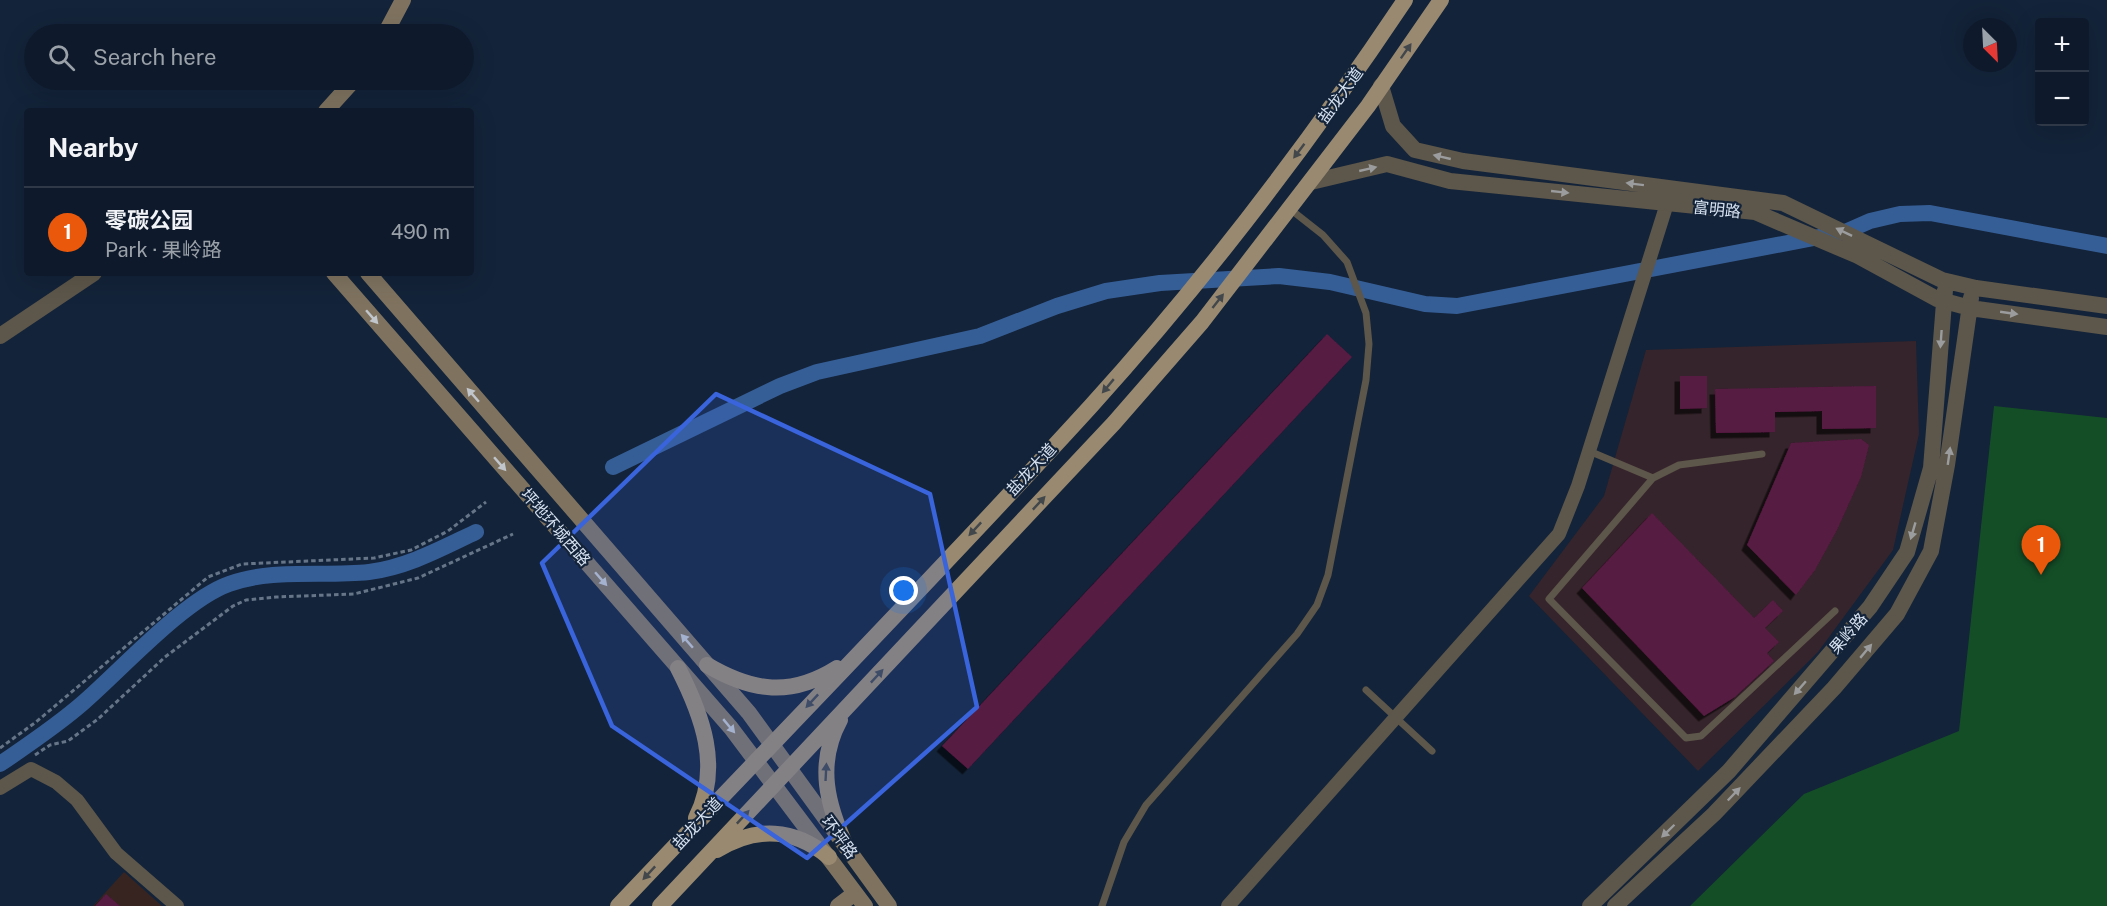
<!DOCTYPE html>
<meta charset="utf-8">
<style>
body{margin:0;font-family:"Public Sans","Noto Sans SC",sans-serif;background:#1c2737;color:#f1f3f6}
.controls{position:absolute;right:18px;top:18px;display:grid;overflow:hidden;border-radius:6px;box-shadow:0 6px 24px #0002}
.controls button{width:54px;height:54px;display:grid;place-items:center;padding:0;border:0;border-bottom:2px solid #2e3847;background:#0e1a2b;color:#f1f3f6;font:30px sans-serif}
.compass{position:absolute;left:1963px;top:18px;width:54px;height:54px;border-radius:50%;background:#0e1a2b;box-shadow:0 6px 24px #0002;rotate:156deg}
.you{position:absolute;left:904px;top:591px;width:21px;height:21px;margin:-15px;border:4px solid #fff;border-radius:50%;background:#1a73e8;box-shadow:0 0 0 9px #1a73e833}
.badge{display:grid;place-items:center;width:39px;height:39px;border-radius:50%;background:#ea580c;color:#fff;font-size:20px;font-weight:700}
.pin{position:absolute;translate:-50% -50px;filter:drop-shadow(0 2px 3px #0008)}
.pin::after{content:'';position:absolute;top:32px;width:21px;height:18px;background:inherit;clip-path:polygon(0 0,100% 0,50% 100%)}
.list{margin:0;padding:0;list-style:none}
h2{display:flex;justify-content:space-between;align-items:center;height:78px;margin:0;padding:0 24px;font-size:26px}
h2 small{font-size:20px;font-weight:400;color:#9ba1a9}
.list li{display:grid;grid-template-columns:39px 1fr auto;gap:18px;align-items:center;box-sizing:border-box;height:90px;padding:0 24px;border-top:2px solid #2e3847}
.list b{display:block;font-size:22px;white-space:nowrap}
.list p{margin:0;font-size:20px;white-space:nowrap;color:#9ba1a9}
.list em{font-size:20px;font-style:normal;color:#9ba1a9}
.icon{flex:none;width:33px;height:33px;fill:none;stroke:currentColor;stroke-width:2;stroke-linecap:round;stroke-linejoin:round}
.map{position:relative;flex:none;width:2107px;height:906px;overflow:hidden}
.search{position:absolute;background:#0e1a2b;box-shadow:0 6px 24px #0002;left:24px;top:24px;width:450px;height:66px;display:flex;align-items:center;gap:15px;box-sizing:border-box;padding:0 21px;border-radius:33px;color:#9ba1a9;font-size:22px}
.panel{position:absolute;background:#0e1a2b;box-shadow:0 6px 24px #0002;left:24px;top:108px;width:450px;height:168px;border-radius:6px}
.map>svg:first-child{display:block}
.commercial{fill:#35242b}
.industrial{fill:#372421}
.green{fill:#144e27}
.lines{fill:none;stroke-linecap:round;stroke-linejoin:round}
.canal{stroke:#365e96;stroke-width:16}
.building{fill:#571a42;filter:url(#shadow)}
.path{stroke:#677588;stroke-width:3;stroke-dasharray:4.5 3;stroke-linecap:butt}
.service{stroke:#5d564a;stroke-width:7}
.minor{stroke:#5d564a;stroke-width:14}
.tertiary{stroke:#5d564a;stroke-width:16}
.secondary{stroke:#7f7360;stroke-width:16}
.primary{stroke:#988970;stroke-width:16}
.oneway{fill:#42474c}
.oneway2{fill:#9a9c9d}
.oneway3{fill:#c0c6cc}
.marked{fill:#3964dc;fill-opacity:0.2;stroke:#3964dc;stroke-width:4.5;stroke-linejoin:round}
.labels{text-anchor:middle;stroke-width:4.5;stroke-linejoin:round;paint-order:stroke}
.street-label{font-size:16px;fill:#d6e1f0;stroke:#132339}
</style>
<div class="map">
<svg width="2107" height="906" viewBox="0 0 2107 906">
<defs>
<filter id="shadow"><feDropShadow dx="-5.5" dy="5.5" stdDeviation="0" flood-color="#0009"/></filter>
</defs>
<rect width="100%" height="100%" fill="#132339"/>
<path class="commercial" d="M1916 341 1919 434 1893 550 1818 652 1698 771 1529 596 1604 496 1646 350Z"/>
<path class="industrial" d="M124 872 162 906H93Z"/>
<path class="green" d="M1994 406 2107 418V906H1690L1804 794 1959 731Z"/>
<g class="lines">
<path class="canal" d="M613 467 780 386 817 372 980 336 1057 306 1106 291 1160 283 1279 276 1330 282 1425 304 1457 306 1845 232 1870 221 1900 214 1930 213 2107 246
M0 764C29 744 58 725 84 702 122 669 184 600 229 584 273 568 323 577 369 572 408 567 442 548 476 532"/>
</g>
<path class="building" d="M1327 334 1352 357 968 769 942 746Z
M1680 376H1707V408L1680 409Z
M1876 386V428L1822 429V411L1775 412V432L1716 433 1715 389Z
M1861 439 1869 445 1861 477 1837 530 1815 570 1796 595 1747 545 1791 443Z
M1652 513 1754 618 1773 600 1783 611 1765 628 1779 642 1767 653 1774 661 1735 697 1704 716 1582 588Z
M106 894 120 906H95Z"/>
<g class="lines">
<path class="path" d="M0 748 36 722 208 577 242 564 374 558 411 550 448 531 486 502
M35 755 50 745 68 741 98 719 165 657 233 606 246 600 276 597 354 594 418 578 513 534"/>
<path class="service" d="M1589 451 1653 478
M1762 454 1679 465 1653 478 1549 599 1686 738 1701 736 1835 611
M1366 690 1432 751
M1102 906 1124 842 1146 805 1297 634 1317 605 1328 575 1366 380 1369 344 1366 313 1347 262 1323 235 1290 209"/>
<path class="minor" d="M0 788 31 769 56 782 77 800 116 853 177 906
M1228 906 1559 534 1578 486 1670 194"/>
<path class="tertiary" d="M1381 86 1393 126 1415 150 1463 161 1783 203 1942 280 1976 288 2107 306
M1311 182 1387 164 1450 181 1755 212 1858 256 1937 299 1970 308 2107 327
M0 336 94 273
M1590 906 1729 771 1870 607 1907 552 1931 468 1945 290
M1615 906 1714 814 1834 688 1897 614 1931 551 1947 465 1971 298"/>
<path class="secondary" d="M385 34 403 0
M326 111 354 80
M334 273 731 728 865 906
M368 273 749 713 889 906
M838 906 855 893"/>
<path class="primary" d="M707 665C753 692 791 697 837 668
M678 668C702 715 722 767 696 818
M840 720C816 764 827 805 847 848
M717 850C756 826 794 828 829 857
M618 906C776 739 937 575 1091 406 1206 279 1310 142 1405 0
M660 906 1114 423 1202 322 1368 106 1441 0"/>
</g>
<defs><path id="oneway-solid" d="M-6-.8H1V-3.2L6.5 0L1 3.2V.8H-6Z" transform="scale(1.5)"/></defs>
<g class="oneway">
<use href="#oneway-solid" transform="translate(1406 51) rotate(-55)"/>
<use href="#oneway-solid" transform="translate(1299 151) rotate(127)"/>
<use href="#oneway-solid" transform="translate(1218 301) rotate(-52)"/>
<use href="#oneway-solid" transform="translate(1108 386) rotate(130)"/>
<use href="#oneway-solid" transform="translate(1039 503) rotate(-47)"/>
<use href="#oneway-solid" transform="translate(975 529) rotate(133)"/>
<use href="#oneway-solid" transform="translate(877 676) rotate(-47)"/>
<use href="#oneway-solid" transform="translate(812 701) rotate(133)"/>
<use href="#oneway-solid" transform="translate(826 772) rotate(-87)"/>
<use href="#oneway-solid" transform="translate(743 817) rotate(-47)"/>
<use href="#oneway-solid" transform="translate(649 873) rotate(133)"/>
</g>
<g class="oneway2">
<use href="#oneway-solid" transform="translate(1442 157) rotate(-167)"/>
<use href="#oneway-solid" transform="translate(1368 169) rotate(-13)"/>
<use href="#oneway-solid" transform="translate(1635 184) rotate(-173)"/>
<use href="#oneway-solid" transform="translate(1560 192) rotate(6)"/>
<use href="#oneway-solid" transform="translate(1844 232) rotate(-154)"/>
<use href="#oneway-solid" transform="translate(2009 313) rotate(8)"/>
<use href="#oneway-solid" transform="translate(1941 339) rotate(94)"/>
<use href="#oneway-solid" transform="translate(1949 456) rotate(-82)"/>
<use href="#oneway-solid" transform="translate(1913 531) rotate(106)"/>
<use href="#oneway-solid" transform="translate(1866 651) rotate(-50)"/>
<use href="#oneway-solid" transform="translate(1800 688) rotate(131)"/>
<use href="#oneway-solid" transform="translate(1734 794) rotate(-46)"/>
<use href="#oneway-solid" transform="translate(1668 831) rotate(136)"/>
</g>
<g class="oneway3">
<use href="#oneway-solid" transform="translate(372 317) rotate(49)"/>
<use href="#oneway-solid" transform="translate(473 395) rotate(-131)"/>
<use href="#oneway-solid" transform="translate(500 464) rotate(49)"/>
<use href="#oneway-solid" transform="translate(601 579) rotate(49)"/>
<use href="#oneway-solid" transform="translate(687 641) rotate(-131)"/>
<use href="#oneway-solid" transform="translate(729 726) rotate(50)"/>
</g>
<path class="marked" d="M716 394 930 494 977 707 807 858 612 726 542 563Z"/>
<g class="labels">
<g class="street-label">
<text transform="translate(1340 95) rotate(-54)" y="6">盐龙大道</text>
<text transform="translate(1717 209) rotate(6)" y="6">富明路</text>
<text transform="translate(1031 469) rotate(-47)" y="6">盐龙大道</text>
<text transform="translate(556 527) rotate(49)" y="6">坪地环城西路</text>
<text transform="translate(1848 633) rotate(-49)" y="6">果岭路</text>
<text transform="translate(697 823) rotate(-47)" y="6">盐龙大道</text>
<text transform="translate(840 837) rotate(54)" y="6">环坪路</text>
</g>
</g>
</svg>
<div class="controls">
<button>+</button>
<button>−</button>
</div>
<svg class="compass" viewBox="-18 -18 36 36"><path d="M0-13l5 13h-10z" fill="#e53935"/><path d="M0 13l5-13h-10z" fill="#9ba1a9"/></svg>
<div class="you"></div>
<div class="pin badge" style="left:2041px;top:575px">1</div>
<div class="search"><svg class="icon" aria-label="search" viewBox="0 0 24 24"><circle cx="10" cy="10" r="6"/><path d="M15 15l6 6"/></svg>Search here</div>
<section class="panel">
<h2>Nearby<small></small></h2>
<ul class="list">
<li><span class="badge">1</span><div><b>零碳公园</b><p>Park · 果岭路</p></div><em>490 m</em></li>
</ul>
</section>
</div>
